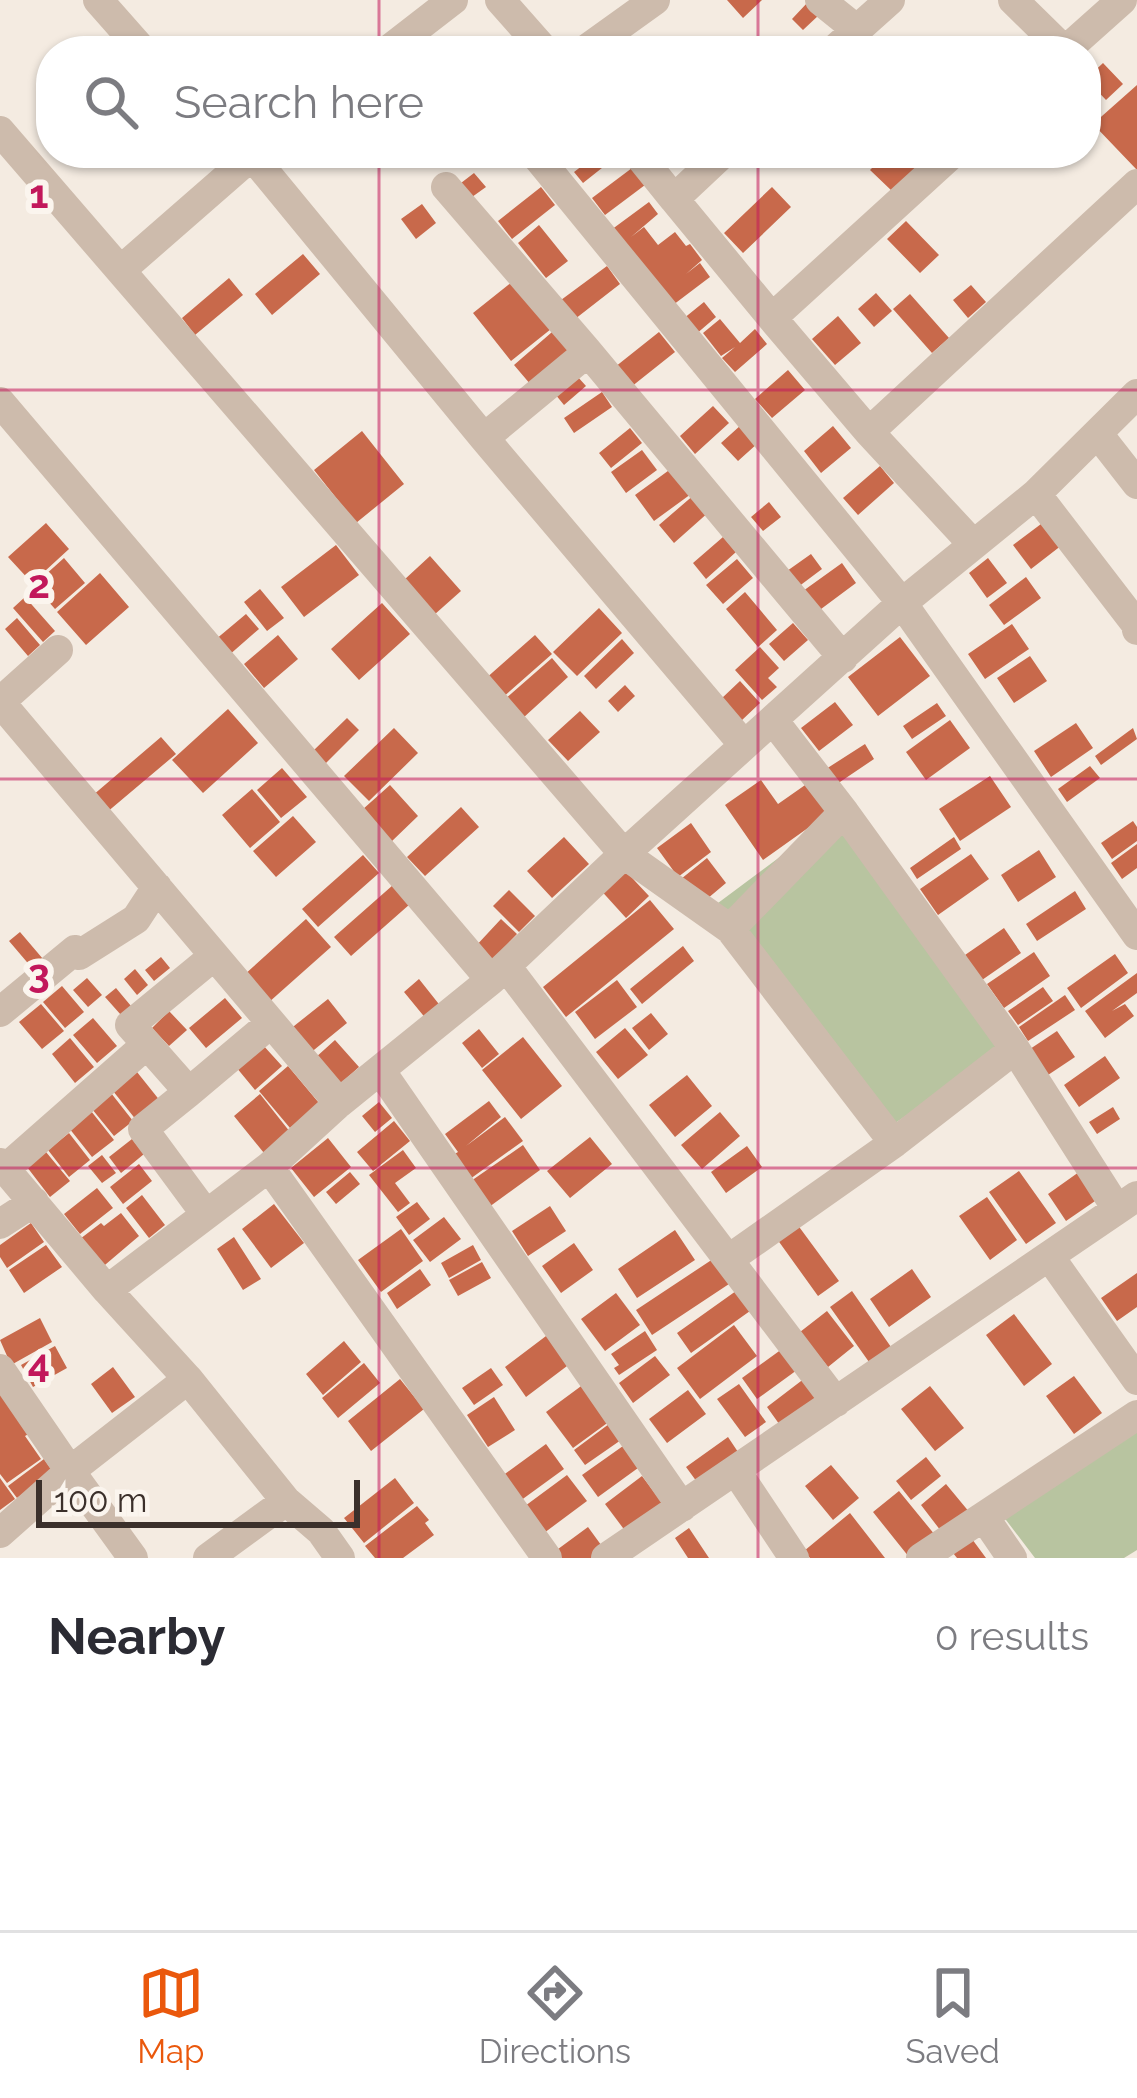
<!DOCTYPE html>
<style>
body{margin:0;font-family:Raleway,sans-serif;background:#f7f7f7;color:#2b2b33}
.scale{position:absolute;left:36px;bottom:30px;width:324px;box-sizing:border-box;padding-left:12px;border:6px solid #3b302b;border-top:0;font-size:33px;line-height:42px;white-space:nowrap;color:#3b302b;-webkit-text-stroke:9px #fbf5ee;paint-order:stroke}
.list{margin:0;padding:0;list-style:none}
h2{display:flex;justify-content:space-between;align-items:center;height:156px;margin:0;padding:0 48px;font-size:51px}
h2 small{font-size:39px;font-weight:400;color:#7c7c81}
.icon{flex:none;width:66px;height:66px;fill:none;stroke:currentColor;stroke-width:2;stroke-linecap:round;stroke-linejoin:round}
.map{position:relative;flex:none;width:1137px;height:1558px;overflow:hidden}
.search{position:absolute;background:#fff;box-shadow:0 3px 9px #0004;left:36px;right:36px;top:36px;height:132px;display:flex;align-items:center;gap:30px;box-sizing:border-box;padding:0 42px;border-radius:48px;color:#7c7c81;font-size:45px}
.sheet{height:372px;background:#fff}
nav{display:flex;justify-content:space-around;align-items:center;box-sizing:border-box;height:168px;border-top:3px solid #e1e1e2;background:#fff;font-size:33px;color:#7c7c81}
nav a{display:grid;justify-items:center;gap:6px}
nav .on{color:#ea580c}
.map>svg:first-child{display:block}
.green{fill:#b8c4a0}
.building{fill:#c8694b}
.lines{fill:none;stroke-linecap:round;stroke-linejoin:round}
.minor{stroke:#cdbbac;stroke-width:30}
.grid{fill:none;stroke:#c2185b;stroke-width:3;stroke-opacity:0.55}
.grid-label{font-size:39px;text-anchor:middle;font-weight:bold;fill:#c2185b;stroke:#fbf5ee;stroke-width:12;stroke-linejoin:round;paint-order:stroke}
</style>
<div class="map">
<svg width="1137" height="1558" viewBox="0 0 1137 1558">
<rect width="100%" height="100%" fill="#f4ebe1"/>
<path class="green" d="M831 819 1005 1048 888 1128 714 906Z
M1137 1432V1550L1124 1558H1035L1003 1516Z"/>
<path class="building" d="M727 0H762L743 18Z
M808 2 820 14 803 30 792 19Z
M1103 63 1123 84 1106 100 1086 79Z
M1137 85V170L1093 124Z
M599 153H607L612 160 583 183 574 172Z
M887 153H920L926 159 893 192 870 170Z
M632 168 645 185 605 215 592 198Z
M474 173 486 187 472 197 461 183Z
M541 187 555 205 512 239 498 221Z
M772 187 791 207 743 253 724 233Z
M649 202 658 214 631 237 644 227 658 245 675 232 686 246 690 244 702 260 686 274 700 263 710 277 673 305 611 230Z
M422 204 436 223 416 239 401 219Z
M906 221 939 255 920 273 887 239Z
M539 225 568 261 546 278 518 243Z
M303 254 320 274 272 315 255 294Z
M607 266 620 284 575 319 561 300Z
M229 278 243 295 195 335 182 318Z
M512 282 551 329 511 361 473 313Z
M971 285 986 302 968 318 953 300Z
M876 293 892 311 874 327 858 309Z
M910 294 949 338 932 353 893 309Z
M704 302 716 317 695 335 683 319Z
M838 316 861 343 835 365 812 339Z
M720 319 740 343 755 329 767 344 735 372 722 358 735 347 721 356 703 333Z
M559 326 576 345 531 385 514 365Z
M659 332 675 352 631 387 615 367Z
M788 370 805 390 772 418 755 399Z
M577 376 586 386 564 405 555 394Z
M602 392 612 407 574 433 564 418Z
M713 406 729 423 695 454 680 436Z
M741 425 758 443 738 461 721 443Z
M833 426 851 448 821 473 804 451Z
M630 428 642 443 611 468 599 453Z
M362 431 404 484 356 523 314 470Z
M642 450 657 470 626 493 611 472Z
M880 466 894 483 858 515 843 498Z
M672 468 691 494 654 521 635 495Z
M695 494 710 511 674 543 659 525Z
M769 502 781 517 763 531 751 517Z
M1045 521 1062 545 1031 569 1013 545Z
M46 523 69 549 32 583 8 557Z
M723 537 736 552 706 579 693 563Z
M336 545 359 575 304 617 281 587Z
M811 554 822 569 798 587 787 571Z
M430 556 461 591 434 615 404 580Z
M64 558 85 583 55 609 34 585Z
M988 558 1007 583 987 598 969 573Z
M737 559 753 578 723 604 706 585Z
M842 563 856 583 817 612 803 591Z
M100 573 129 607 86 645 57 612Z
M1026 577 1041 598 1004 625 989 605Z
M260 589 284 618 267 631 244 602Z
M745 592 777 630 758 647 726 609Z
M25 597 55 631 43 642 13 608Z
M382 603 410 634 359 680 331 649Z
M599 608 622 633 577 676 553 652Z
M246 614 259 629 228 656 215 640Z
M17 618 40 645 28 656 5 629Z
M793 623 808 640 784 661 769 644Z
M1012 624 1029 649 985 679 968 654Z
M278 635 298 659 264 688 244 664Z
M535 635 552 654 501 699 484 680Z
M900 637 930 676 878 716 848 677Z
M622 639 634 653 596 689 584 676Z
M760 647 779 668 768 678 777 687 762 700 735 670Z
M1030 656 1047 681 1014 703 997 678Z
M552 658 568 677 523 718 505 699Z
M740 681 760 703 741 721 721 699Z
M625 685 635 696 618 712 608 701Z
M835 702 853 725 819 751 801 728Z
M937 703 946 716 912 739 903 726Z
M228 709 258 743 203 793 172 760Z
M580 711 600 732 568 761 548 740Z
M347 718 359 730 325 764 313 751Z
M950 720 970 748 926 780 906 752Z
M1076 723 1093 748 1051 777 1034 751Z
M394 728 418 753 369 801 344 776Z
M1133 728 1137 739 1101 765 1095 756Z
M161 737 176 754 106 813 92 796Z
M865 744 874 759 837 784 826 769Z
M1090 766 1100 778 1067 802 1058 789Z
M282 768 307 797 281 818 257 790Z
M990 776 1011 807 960 841 939 809Z
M761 780 778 804 808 783 829 813 763 860 725 805Z
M390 785 418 816 391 842 362 810Z
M252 789 280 822 250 848 222 815Z
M461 807 479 827 425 876 407 857Z
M293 816 316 842 276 877 253 851Z
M1133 821 1137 827V841L1112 859 1101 843Z
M691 823 711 852 678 877 657 848Z
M564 837 589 864 552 898 527 871Z
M954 837 961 849 917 879 910 868Z
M1137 844V868L1122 879 1111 863Z
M1039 850 1056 877 1018 902 1001 875Z
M971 854 989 879 938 915 920 889Z
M363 855 379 873 318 927 302 909Z
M707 858 726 883 701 904 681 879Z
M620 865 649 896 626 918 597 886Z
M393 885 410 904 351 956 334 937Z
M509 890 535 916 519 932 493 906Z
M1075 891 1086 909 1037 941 1026 924Z
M650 900 674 929 566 1017 543 987Z
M306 919 331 947 268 1003 243 976Z
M501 919 517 934 489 963 474 948Z
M1004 928 1021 953 982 980 965 955Z
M20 932 43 959 32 968 9 941Z
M683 946 694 961 642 1004 630 989Z
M1034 952 1050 976 1004 1008 987 984Z
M1115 954 1128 973 1081 1008 1067 988Z
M161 957 170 968 154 981 145 970Z
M135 969 148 985 137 995 124 979Z
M1137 973V993L1112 1011 1125 1004 1134 1016 1105 1038 1085 1011Z
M87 978 102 995 88 1007 73 990Z
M419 979 442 1008 427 1020 404 992Z
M617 980 637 1007 595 1039 575 1012Z
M62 986 84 1012 65 1028 43 1002Z
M1043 987 1053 1001 1018 1025 1008 1011Z
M116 988 131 1006 121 1015 105 997Z
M1065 995 1075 1010 1028 1041 1019 1027Z
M225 998 242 1018 206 1048 189 1028Z
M328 999 347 1023 309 1054 289 1030Z
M41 1004 64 1031 42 1049 19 1022Z
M169 1011 187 1030 169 1046 152 1028Z
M651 1013 668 1034 649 1050 632 1028Z
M93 1018 117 1046 97 1063 73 1035Z
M625 1028 648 1055 618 1079 596 1052Z
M479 1029 499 1054 482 1068 462 1043Z
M1057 1031 1075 1057 1048 1075 1030 1049Z
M523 1037 562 1086 521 1119 482 1070Z
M70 1038 94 1067 75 1083 52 1054Z
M335 1040 359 1067 339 1085 315 1058Z
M262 1044 282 1066 255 1090 236 1067Z
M1105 1056 1120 1078 1079 1107 1064 1085Z
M288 1066 319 1103 290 1128 259 1091Z
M137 1072 161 1102 137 1121 113 1091Z
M687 1075 712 1106 675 1137 649 1105Z
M111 1093 133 1121 114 1136 92 1109Z
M260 1094 290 1132 264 1153 234 1116Z
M489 1101 501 1117 466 1146 505 1117 523 1141 470 1179 453 1155 458 1152 445 1134Z
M379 1102 392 1118 375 1132 362 1116Z
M1113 1107 1120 1119 1097 1134 1089 1122Z
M91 1111 114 1140 92 1157 69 1128Z
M720 1112 740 1136 702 1169 681 1145Z
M394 1121 410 1141 373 1171 357 1152Z
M69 1133 90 1160 69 1177 48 1150Z
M590 1137 612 1164 570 1198 547 1171Z
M328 1138 351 1167 314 1197 291 1168Z
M132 1139 144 1154 121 1173 109 1157Z
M523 1145 540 1170 489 1207 471 1181Z
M747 1146 762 1167 726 1193 711 1172Z
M403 1150 416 1168 395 1183 410 1203 398 1212 369 1175Z
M46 1152 70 1181 50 1197 27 1167Z
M102 1155 116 1173 102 1183 88 1166Z
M139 1164 152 1181 123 1204 110 1187Z
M1019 1171 1056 1223 1026 1244 989 1192Z
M350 1172 360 1184 336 1204 326 1192Z
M1079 1172 1098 1199 1066 1221 1048 1194Z
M97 1188 113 1208 80 1234 64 1214Z
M142 1195 165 1225 149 1238 126 1208Z
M987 1197 1017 1240 990 1260 959 1216Z
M417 1202 430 1219 409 1235 396 1217Z
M274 1204 304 1243 271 1268 242 1229Z
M550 1206 566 1231 528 1256 512 1231Z
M121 1213 139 1236 99 1270 76 1242 101 1223 104 1226Z
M444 1217 461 1239 430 1262 413 1240Z
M31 1223 44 1242 7 1268 0 1257V1245Z
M797 1224 839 1281 818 1296 777 1239Z
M401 1229 423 1261 381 1292 358 1260Z
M675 1230 695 1260 637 1298 618 1269Z
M234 1237 261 1279 243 1290 217 1249Z
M574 1243 593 1270 561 1293 542 1266Z
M46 1245 62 1267 24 1293 9 1270Z
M473 1245 481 1260 449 1278 441 1263Z
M716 1257 732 1282 652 1335 636 1310Z
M482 1262 491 1278 458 1296 449 1280Z
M420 1269 431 1285 397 1309 387 1293Z
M912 1269 931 1297 889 1327 870 1299Z
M1137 1273V1307L1117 1321 1101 1298Z
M736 1291 750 1311 691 1353 677 1333Z
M852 1291 891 1347 869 1362 830 1307Z
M616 1293 640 1325 605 1351 581 1319Z
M827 1311 854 1346 828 1367 800 1332Z
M1014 1314 1052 1364 1024 1386 986 1335Z
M40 1318 52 1342 11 1365 0 1340Z
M734 1325 757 1356 700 1399 677 1368Z
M645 1331 657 1350 619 1375 614 1368 619 1365 611 1354Z
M550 1333 571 1363 526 1397 505 1367Z
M344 1341 361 1362 323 1395 306 1374Z
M55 1346 67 1368 33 1387 21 1365Z
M782 1349 797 1370 757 1399 742 1378Z
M655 1356 670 1375 633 1403 619 1383Z
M364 1363 380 1383 338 1418 322 1398Z
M113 1367 135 1397 112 1413 91 1384Z
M491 1368 503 1385 474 1405 462 1388Z
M1074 1376 1102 1413 1074 1434 1046 1396Z
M805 1378 821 1398 782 1428 767 1407Z
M400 1379 424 1409 371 1451 348 1421Z
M588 1381 610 1421 573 1448 546 1412Z
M739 1384 766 1422 745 1437 717 1399Z
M930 1386 964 1428 935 1451 901 1409Z
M0 1390 30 1433 25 1436 41 1459 7 1483 0 1474Z
M688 1390 706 1414 667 1443 649 1419Z
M494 1397 515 1430 488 1447 467 1415Z
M609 1424 621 1440 585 1465 574 1450Z
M728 1437 738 1452 697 1482 686 1467Z
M546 1444 564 1469 520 1501 502 1476Z
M623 1446 638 1468 598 1497 582 1475Z
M926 1457 941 1476 911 1500 896 1481Z
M44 1459 53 1472 17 1498 8 1486Z
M831 1465 859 1498 833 1520 805 1486Z
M567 1475 587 1501 544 1533 525 1506Z
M642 1476 663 1504 626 1532 605 1504Z
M0 1478 15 1499 0 1510Z
M395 1478 414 1503 364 1543 344 1518Z
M946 1484 970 1513 944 1535 921 1505Z
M899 1491 935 1535 909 1557 873 1512Z
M417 1506 429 1520 425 1523 434 1535 403 1558H375L365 1546Z
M850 1513 885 1558H810L804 1551Z
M588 1527 604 1549 593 1558H558L554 1552Z
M689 1528 709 1558H688L675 1538Z
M972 1539 986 1558H957L953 1553Z"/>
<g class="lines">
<path class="minor" d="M98 0 143 51
M500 0 545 51
M820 0 856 29
M1013 0 1065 51
M1066 50 1122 0
M387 51 453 0
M584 51 655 0
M833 51 890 0
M0 131 624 854 730 929 894 1143
M534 153 902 603 1137 935
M637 153 674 199 723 153
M252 156 484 438 744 745
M446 187 588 352 484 438
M674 199 772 318 953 153
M121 270 255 153
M772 318 869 432 972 543
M588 352 843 658
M0 402 491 980 339 1103
M869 432 1137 184
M1098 434 1137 484
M1036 494 1136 624 1137 630
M0 702 339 1103 269 1167 107 1290 0 1163
M0 702 58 650
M773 720 844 812 1015 1049 1117 1209
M730 929 844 812
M79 955 136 919 157 887
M506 966 836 1402
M491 980 624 854 902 603 1036 494 1137 394
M0 1012 75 950
M380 1070 682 1507
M189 1092 271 1023
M269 1167 547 1558
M5 1169 146 1045
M205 1213 143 1129 189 1092 130 1025 214 956
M0 1224 34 1202
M1049 1256 1137 1380
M729 1259 894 1143 1015 1049
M0 1369 70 1471 188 1379 107 1290
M188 1379 286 1501 208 1558
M736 1471 794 1558
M286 1501 321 1531 340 1558
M984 1517 1012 1558
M0 1533 70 1471 133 1558
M606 1558 1137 1196
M921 1558 1137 1415"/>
</g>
<path class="grid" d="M379 0V51M758 0V51M379 153V1558M758 153V1558M0 390H1137M0 779H1137M0 1168H1137"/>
<g class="grid-label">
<text x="39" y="208">1</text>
<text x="39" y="598">2</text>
<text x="39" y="987">3</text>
<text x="39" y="1377">4</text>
</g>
</svg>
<div class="scale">100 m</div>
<div class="search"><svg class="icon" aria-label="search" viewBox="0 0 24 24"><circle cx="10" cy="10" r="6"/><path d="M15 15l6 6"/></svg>Search here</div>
</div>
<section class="sheet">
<h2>Nearby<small>0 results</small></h2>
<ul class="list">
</ul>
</section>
<nav>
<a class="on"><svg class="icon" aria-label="map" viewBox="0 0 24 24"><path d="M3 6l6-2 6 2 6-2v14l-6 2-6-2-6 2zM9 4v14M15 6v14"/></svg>Map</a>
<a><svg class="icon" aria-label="directions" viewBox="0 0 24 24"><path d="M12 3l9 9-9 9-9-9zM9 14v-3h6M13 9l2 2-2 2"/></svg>Directions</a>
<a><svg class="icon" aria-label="saved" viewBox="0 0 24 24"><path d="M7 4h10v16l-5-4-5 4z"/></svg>Saved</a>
</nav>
